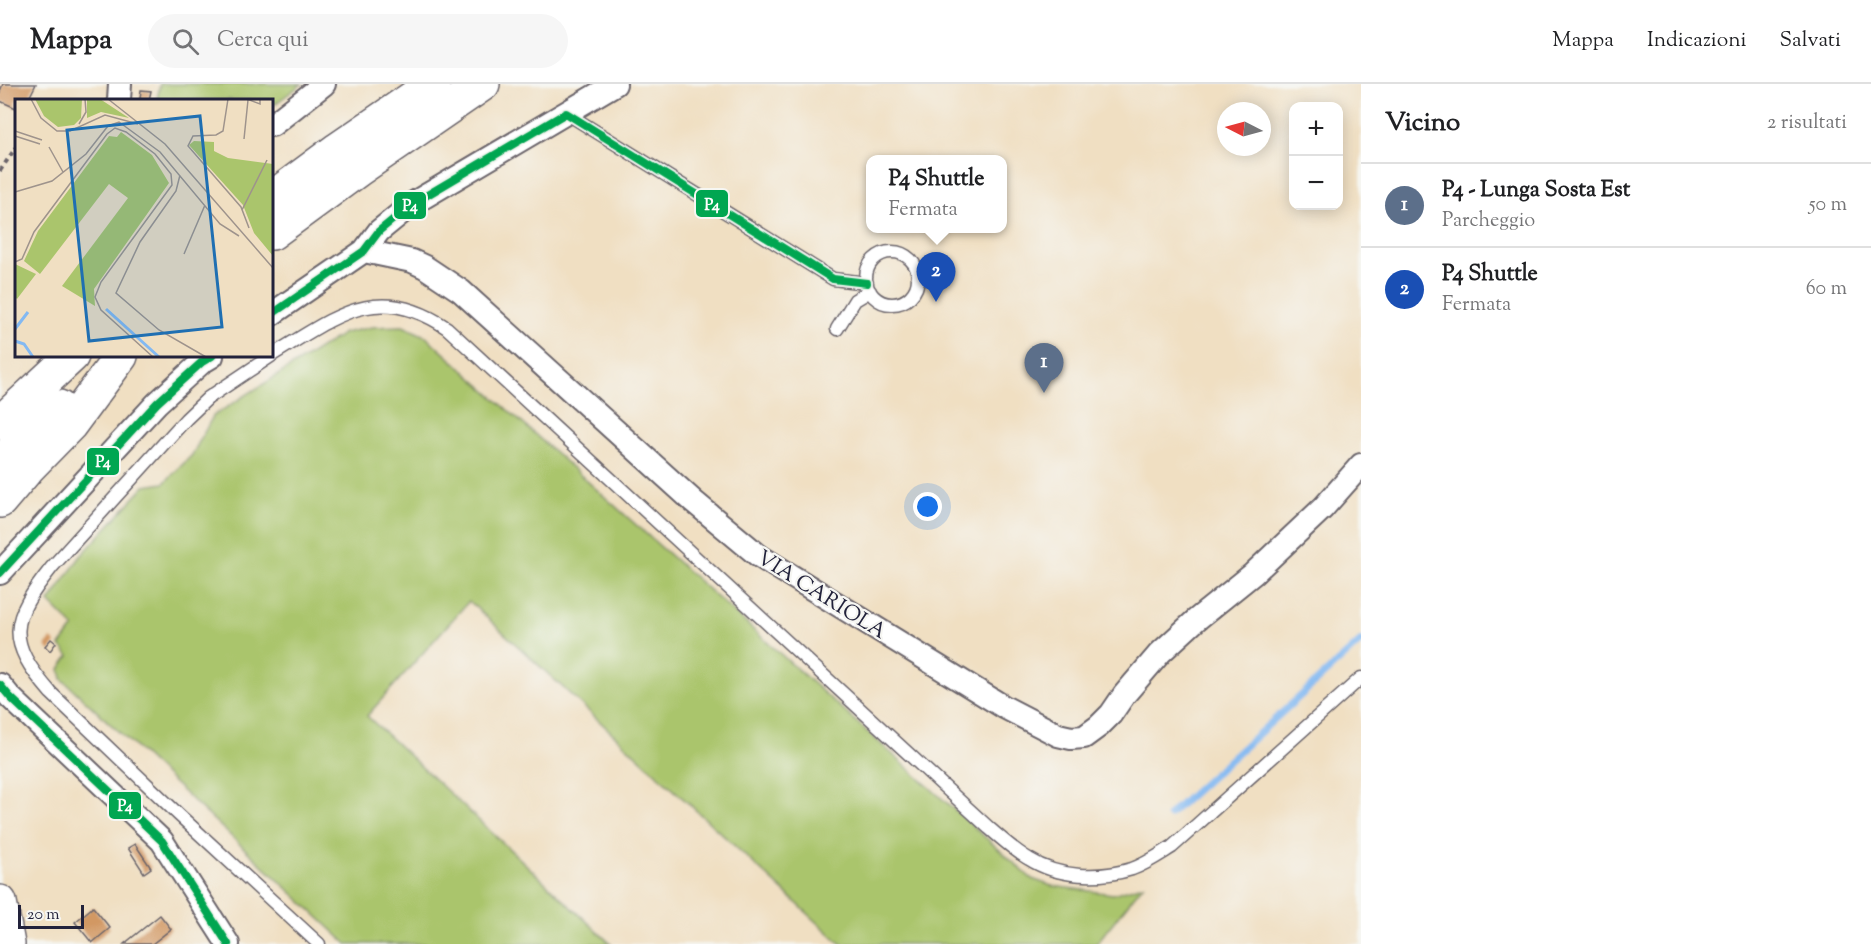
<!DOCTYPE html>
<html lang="it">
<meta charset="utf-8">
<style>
body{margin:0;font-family:"Sorts Mill Goudy",serif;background:#f6f6f6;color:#202124}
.controls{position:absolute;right:18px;top:18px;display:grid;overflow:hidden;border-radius:12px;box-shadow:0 3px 15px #0003}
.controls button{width:54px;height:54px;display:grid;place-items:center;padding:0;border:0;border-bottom:2px solid #e0e0e0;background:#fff;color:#202124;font:30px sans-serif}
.compass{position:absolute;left:1217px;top:18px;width:54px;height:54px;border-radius:50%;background:#fff;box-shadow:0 3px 15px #0003;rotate:276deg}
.scale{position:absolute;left:18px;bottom:15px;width:66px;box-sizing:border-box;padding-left:6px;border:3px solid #22223b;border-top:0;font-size:16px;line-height:21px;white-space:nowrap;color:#22223b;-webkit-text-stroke:4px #f6f6f2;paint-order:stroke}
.you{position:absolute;left:928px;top:423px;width:21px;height:21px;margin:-15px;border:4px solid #fff;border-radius:50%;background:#1a73e8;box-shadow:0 0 0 9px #1a73e833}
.badge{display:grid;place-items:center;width:39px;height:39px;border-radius:50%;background:#1f6fb2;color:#fff;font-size:20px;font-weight:700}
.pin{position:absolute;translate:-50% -50px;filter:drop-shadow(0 2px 3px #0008)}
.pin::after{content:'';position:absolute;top:32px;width:21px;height:18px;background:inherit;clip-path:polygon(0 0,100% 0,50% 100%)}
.popup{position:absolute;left:866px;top:71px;width:141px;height:78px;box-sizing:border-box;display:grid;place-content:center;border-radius:12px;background:#fff;filter:drop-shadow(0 2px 4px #0005);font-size:20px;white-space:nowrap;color:#757577}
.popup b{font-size:22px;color:#202124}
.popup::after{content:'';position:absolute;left:50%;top:100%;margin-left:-12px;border:12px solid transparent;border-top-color:#fff}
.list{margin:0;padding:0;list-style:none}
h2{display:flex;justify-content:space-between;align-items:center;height:78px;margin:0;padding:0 24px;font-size:26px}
h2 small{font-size:20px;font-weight:400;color:#757577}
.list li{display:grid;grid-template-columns:39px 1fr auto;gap:18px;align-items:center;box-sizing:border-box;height:84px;padding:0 24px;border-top:2px solid #e0e0e0}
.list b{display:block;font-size:22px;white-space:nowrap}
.list p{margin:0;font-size:20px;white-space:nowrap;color:#757577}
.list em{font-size:20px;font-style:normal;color:#757577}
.icon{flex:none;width:33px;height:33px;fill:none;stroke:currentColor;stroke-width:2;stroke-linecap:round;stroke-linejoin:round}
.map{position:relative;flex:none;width:1361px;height:860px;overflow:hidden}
header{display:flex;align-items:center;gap:36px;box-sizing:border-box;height:84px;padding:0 30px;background:#fff;border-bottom:2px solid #e0e0e0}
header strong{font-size:28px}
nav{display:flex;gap:33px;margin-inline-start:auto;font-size:21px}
.search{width:420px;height:54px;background:#f6f6f6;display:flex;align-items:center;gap:15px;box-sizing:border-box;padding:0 21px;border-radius:33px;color:#757577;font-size:22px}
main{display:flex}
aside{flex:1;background:#fff}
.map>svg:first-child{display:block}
.green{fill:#aac56c;stroke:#667454;stroke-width:1.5}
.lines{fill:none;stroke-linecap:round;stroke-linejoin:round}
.stream{stroke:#83b9f2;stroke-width:7}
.building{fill:#d29863}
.lane-casing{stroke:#6a646a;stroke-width:15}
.street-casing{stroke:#6a646a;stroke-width:26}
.highway-casing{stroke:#6a646a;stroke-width:36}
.path{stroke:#6a646a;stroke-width:4;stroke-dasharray:4.5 4.5;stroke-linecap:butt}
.lane{stroke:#fff;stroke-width:12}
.street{stroke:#fff;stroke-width:22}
.highway{stroke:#fff;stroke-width:33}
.bus-1-casing{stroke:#f6f6f2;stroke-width:12}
.bus-1{stroke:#00a651;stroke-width:8}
.labels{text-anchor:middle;stroke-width:4.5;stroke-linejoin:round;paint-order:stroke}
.street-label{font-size:21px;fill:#22223b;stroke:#f6f6f2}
.inset-river{fill:none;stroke:#83b9f2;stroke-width:3}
.inset-road{fill:none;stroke:#9e938c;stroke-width:1.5}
.view{fill:#1f6fb2;fill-opacity:0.15;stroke:#1f6fb2;stroke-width:3}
.inset-edge{fill:none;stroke:#22223b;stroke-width:3}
.line-badge{stroke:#f6f6f2;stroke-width:2}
.badge-label{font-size:16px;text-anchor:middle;font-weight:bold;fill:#fff}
</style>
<header>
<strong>Mappa</strong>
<div class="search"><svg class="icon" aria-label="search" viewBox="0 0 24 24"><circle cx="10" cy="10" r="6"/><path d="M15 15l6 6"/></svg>Cerca qui</div>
<nav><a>Mappa</a><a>Indicazioni</a><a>Salvati</a></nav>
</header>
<main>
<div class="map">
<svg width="1361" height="860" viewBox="0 0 1361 860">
<rect width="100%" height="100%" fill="#f6f6f2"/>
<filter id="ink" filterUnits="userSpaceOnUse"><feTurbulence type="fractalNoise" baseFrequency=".0167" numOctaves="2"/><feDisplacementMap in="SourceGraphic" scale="12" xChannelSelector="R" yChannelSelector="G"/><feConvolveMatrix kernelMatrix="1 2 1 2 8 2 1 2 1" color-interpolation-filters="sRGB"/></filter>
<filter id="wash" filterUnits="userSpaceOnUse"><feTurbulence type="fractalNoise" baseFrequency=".008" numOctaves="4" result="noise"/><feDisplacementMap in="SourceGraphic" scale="24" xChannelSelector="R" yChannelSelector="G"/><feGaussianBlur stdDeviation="1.35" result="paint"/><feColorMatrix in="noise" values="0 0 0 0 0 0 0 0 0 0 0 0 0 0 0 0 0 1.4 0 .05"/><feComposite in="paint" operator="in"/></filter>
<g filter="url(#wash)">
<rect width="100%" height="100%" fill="#f0dfc2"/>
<path class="green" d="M160 0H302L272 22V16H157Z
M403 242 425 252 1032 795 1052 802 1113 810 1143 801 1096 860H841L469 517 367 632 611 860H347L62 595 60 585 69 572 60 562 74 543 49 518 80 473 145 402 164 399 192 371 213 332 344 249 372 243Z"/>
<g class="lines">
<path class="stream" d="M1169 731 1361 557"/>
</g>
<g id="blocks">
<path class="building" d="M3 0H36L28 16H16V24L0 17V7Z
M141 6 151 7 149 16 140 15Z
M51 555 56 559 50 567 45 562Z
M135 760 151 784 144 789 128 764Z
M93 823 110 844 92 859 75 838Z
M160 831 171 845 152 860H124Z"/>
</g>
</g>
<g filter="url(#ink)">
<use href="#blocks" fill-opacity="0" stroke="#6a646a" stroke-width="1.5"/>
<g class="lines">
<g class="lane-casing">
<path id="lane" d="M566 29 833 195 867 199
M866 194a26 26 0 1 1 52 0a26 26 0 1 1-52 0Z
M837 245 855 216 870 207
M272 271C334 234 376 196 447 244L989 744C1002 755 1015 767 1029 775 1059 794 1099 795 1132 785 1146 780 1159 771 1172 763L1361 594
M271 272 208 314 186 335 52 483C10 536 5 556 51 609L179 731 319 860"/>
</g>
<g class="street-casing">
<path id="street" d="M119 16 120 0
M272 41 324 0
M364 167 412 177 425 183 461 207 693 417 759 472 1004 623 1058 651 1071 654 1084 653 1099 642 1111 630 1124 611 1160 569 1196 536 1253 490 1323 424 1361 381
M272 230 364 167 379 147 412 120 615 0
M0 489 157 319 202 278 212 272
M0 601 10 613 162 757 228 860"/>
</g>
<g class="highway-casing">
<path id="highway" d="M272 114 338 65 433 0
M272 149 358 86 483 0
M0 339 72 272
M0 380 24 354 59 323
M0 417 28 384 70 341 121 272
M0 818 8 860"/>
</g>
<path class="path" d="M0 87 16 63"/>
<use href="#lane" class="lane"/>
<use href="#street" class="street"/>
<use href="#highway" class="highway"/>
<g class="bus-1-casing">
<path id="bus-1" d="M272 230 364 167 379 147 412 120 566 29 833 195 867 199
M0 489 157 319 202 278 212 272
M0 601 10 613 162 757 228 860"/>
</g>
<use href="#bus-1" class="bus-1"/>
</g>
</g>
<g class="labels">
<g class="street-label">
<text transform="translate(822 510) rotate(32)" y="7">VIA CARIOLA</text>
</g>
</g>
<g transform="translate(15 15)">
<rect width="258" height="258" fill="#f0dfc2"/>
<path d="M20 0H67L66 19 59 26 43 28 29 17ZM72 0H85L114 19 86 13 72 19ZM106 33 137 56 154 84 79 190 80 207 47 187 113 99 94 85 25 175 9 162 23 132 94 37 102 38ZM179 42 199 43V52L213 59 258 65V157L239 134 228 106 174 46ZM0 165 21 175 2 200 0 198Z" fill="#aac56c"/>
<path class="inset-river" d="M91 210 144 258M0 230 13 213M0 242 9 245 18 258"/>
<path class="inset-road" d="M16 0 26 19 42 32H55L90 16 123 25M93 0 150 45 258 169M213 0 208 32 201 36 178 37 173 47 226 108 234 129M232 0 245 5V0M64 25 71 13 70 0M0 32 27 41M0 37 25 45M229 40 233 1M34 48 48 73M165 76 161 92 125 143 101 194 144 231 191 258M0 93 37 82 71 55 93 27 104 23 145 53 205 125 224 137M227 111 252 61M169 155 190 106M0 163 7 160 19 133 92 35 100 29 111 33 140 55 156 75 157 86 86 183 80 198 86 211 138 258"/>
<path class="view" d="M185 17 207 228 74 242 52 31Z"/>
<rect width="258" height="258" class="inset-edge"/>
</g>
<g class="line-badge">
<rect x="695" y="105" width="34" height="29" rx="6" fill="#00a651"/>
<rect x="393" y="107" width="34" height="29" rx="6" fill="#00a651"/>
<rect x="86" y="363" width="34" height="29" rx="6" fill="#00a651"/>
<rect x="108" y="707" width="34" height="29" rx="6" fill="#00a651"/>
</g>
<g class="badge-label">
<text x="712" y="126">P4</text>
<text x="410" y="127">P4</text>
<text x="103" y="383">P4</text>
<text x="125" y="727">P4</text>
</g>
</svg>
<div class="controls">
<button>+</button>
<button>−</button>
</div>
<svg class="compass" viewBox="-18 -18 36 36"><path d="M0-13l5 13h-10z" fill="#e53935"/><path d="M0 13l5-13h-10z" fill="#757577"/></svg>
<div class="scale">20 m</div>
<div class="you"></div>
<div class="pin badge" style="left:1044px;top:309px;background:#5c6f8a">1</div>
<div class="pin badge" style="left:936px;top:218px;background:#1a4fb4">2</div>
<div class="popup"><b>P4 Shuttle</b>Fermata</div>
</div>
<aside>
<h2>Vicino<small>2 risultati</small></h2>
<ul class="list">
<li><span class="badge" style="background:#5c6f8a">1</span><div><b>P4 - Lunga Sosta Est</b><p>Parcheggio</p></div><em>50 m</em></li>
<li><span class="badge" style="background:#1a4fb4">2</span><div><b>P4 Shuttle</b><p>Fermata</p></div><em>60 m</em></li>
</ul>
</aside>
</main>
